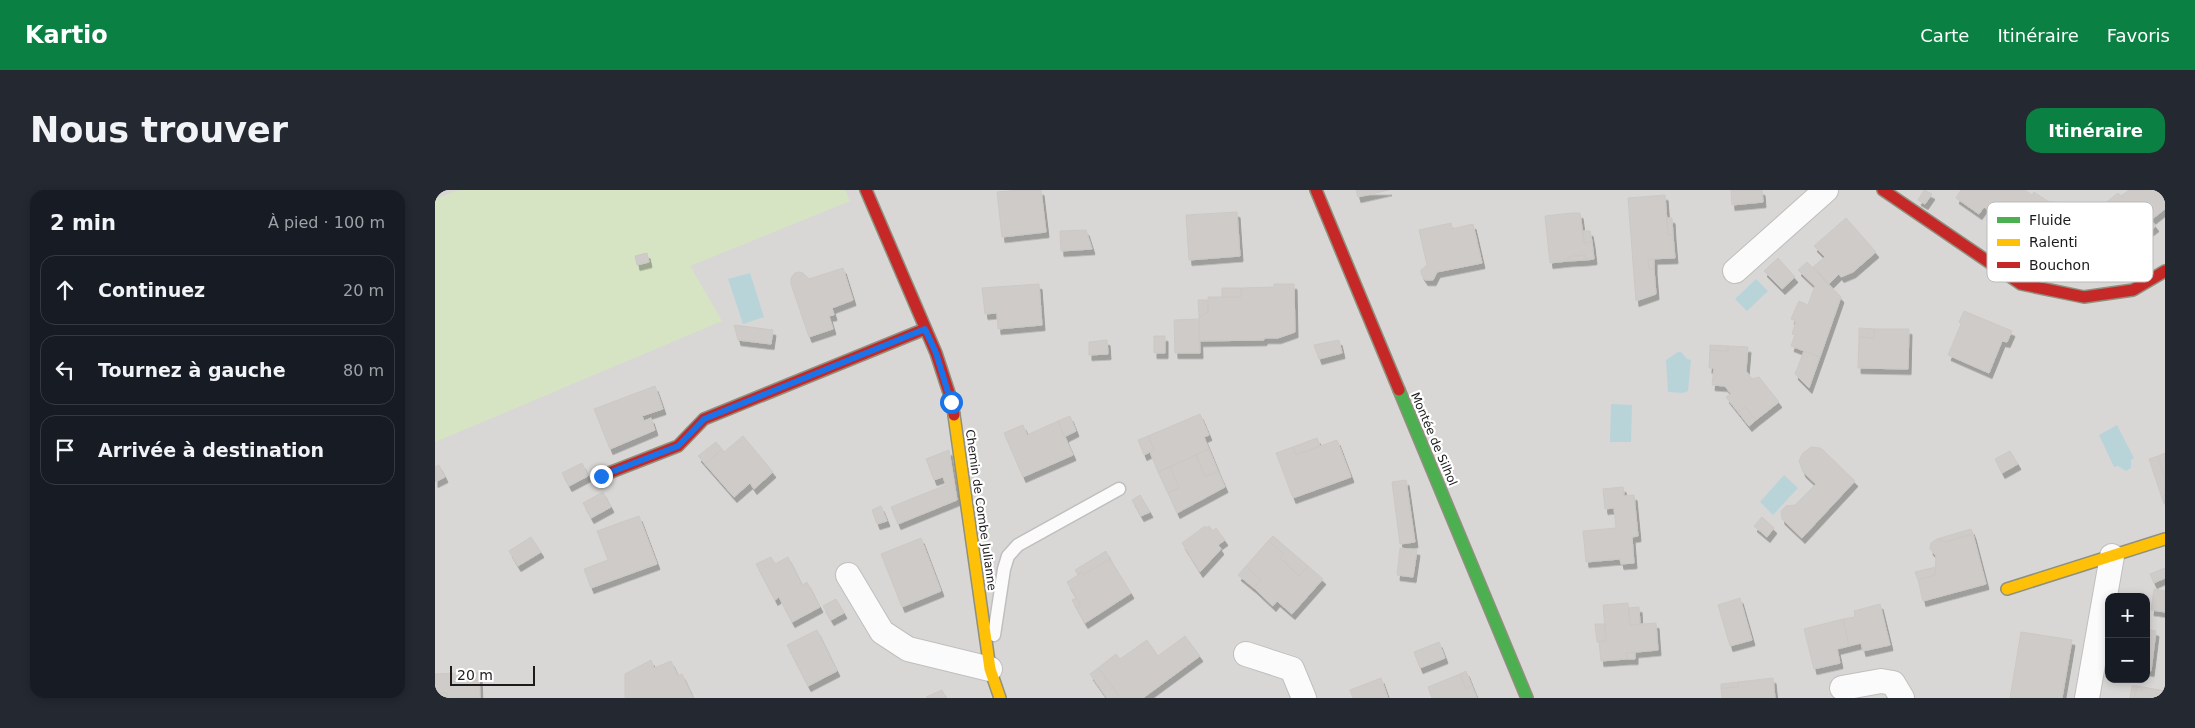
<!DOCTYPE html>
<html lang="fr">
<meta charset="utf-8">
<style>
body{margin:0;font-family:"DejaVu Sans",sans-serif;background:#242831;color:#f1f3f6}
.controls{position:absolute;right:15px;bottom:15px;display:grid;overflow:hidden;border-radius:10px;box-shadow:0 2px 8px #0003}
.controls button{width:45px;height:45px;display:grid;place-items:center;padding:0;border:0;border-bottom:1px solid #363941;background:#171b24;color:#f1f3f6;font:25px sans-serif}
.scale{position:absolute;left:15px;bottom:12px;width:85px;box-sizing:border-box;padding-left:5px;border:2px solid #1b1b1b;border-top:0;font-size:14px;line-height:18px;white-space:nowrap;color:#1b1b1b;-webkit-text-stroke:4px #fff;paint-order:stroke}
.stop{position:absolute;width:15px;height:15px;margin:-11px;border:4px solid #1a73e8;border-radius:50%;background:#fff}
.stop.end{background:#1a73e8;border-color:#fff;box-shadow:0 1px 5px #0008}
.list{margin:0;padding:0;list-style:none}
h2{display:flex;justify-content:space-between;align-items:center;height:65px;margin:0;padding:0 20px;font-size:21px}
h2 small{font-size:16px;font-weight:400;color:#9ea1a6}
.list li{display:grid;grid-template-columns:32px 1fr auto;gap:15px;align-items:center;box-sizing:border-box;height:70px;margin:0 10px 10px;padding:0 10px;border:1px solid #363941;border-radius:15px}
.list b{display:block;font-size:19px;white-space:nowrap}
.list em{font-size:16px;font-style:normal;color:#9ea1a6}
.icon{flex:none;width:28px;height:28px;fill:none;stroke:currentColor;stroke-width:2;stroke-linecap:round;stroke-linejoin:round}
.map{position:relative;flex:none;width:1730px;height:508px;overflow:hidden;border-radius:15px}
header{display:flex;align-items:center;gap:30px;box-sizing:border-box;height:70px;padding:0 25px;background:#0b8043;color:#fff}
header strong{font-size:24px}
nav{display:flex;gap:28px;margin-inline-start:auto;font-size:18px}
.intro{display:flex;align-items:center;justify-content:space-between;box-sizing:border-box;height:120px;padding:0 30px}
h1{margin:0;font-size:35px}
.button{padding:12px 22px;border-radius:15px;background:#0b8043;color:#fff;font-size:18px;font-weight:700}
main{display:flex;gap:30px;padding:0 30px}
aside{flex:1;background:#171b24;border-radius:15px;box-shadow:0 2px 8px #0003}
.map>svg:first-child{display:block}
.residential{fill:#d8d7d5;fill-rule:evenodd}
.grass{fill:#d6e4c4}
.water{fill:#b9d4d9}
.building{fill:#cecbc8;stroke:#ccc8c5;filter:url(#shadow)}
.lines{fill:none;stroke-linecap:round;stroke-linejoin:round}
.lane-casing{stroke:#c0bfbe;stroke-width:15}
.street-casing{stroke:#c0bfbe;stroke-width:26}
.fast-casing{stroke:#8f907e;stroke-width:14}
.slow-casing{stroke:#8f907e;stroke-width:14}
.jam-casing{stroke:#8f907e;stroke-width:14}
.lane{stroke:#fcfbfb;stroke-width:12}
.street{stroke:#fcfbfb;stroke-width:24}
.fast{stroke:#4caf50;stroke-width:11}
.slow{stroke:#ffc107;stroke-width:11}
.jam{stroke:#c62828;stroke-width:11}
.route{stroke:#1a73e8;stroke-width:6}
.labels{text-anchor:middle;stroke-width:4.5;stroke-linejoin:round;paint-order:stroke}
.street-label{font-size:12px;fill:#1b1b1b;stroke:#fff}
.key{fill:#fff;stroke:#bbb;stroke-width:1}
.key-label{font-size:14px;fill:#1b1b1b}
</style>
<header>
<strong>Kartio</strong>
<nav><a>Carte</a><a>Itinéraire</a><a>Favoris</a></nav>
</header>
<div class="intro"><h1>Nous trouver</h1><a class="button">Itinéraire</a></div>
<main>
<aside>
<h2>2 min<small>À pied · 100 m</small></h2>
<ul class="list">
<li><svg class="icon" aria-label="ahead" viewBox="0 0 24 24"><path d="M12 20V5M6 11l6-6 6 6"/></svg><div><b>Continuez</b></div><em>20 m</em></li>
<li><svg class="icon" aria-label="left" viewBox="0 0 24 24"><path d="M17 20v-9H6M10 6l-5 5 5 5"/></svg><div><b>Tournez à gauche</b></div><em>80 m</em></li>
<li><svg class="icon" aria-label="arrive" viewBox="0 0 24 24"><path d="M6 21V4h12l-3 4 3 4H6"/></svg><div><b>Arrivée à destination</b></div></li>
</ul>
</aside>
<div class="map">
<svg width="1730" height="508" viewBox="0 0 1730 508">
<defs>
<filter id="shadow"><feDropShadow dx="3" dy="5.5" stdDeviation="0" flood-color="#0004"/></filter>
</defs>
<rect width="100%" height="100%" fill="#e9e7e3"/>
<path class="residential" d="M0 0H1730V508H0ZM1674 407H1711V489H1674Z"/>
<path class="grass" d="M24 0H410L415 11 255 76 287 131 0 252V9Z"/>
<path class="water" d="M315 83 329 127 308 134 293 89Z
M1321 89 1333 101 1312 121 1300 109Z
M1243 162H1246L1252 169 1256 170 1253 201 1248 203 1233 202 1231 170Z
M1176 214 1197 215 1196 252H1175Z
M1682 235 1699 268 1696 270V278L1691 281 1683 276 1679 277 1664 245Z
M1349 285 1363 298 1338 325 1325 312Z"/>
<path class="building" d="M585 0H606L611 42 567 47 562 2Z
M921 0H954L923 7Z
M1296 0H1327L1328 12 1297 15Z
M1489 0 1497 4 1490 14 1483 10Z
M1526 0H1590L1597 5 1599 2 1614 12 1669 14 1683 3 1686 6 1694 0H1730V19L1716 30 1721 36 1699 53 1664 67 1661 58 1650 59 1649 70H1635V58L1624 56 1621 66 1602 60 1601 61 1587 52 1563 36 1567 29 1549 17 1544 24 1521 8Z
M1230 5 1233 45H1238L1240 68 1213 69 1214 79H1219L1221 104 1201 111 1193 8Z
M802 22 805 66 754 70 751 25Z
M1137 23H1145L1149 53 1157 52 1159 69 1151 70 1150 65 1133 67V71L1115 73 1110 26Z
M1232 28H1237L1238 45H1233Z
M1411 28 1441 62 1418 82 1406 87 1404 84 1394 94 1378 77 1390 67 1379 56Z
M1016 33 1017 39 1038 34 1047 73 1002 82 998 90H990L986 84V80L992 75 984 40Z
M651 40 657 59 626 61 625 41Z
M1148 41H1155L1157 52 1149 53Z
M212 63 214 72 202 75 200 66Z
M1150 65 1151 70 1133 71V67Z
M1343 68 1360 87 1347 99 1329 81Z
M1213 69H1219V79H1214Z
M1372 72 1406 107 1385 167 1356 156 1360 145 1357 144 1361 131 1356 129 1364 111 1373 115 1380 96 1363 80Z
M408 78 418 110 397 118 399 125 394 126 398 139 374 147 356 94V88L360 83 364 82 368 83 374 89Z
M604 94 607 135 563 139 562 123 550 124 547 98Z
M839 94H859L860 142 843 148H829V150L764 151V127L773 122V107H806V98L839 97Z
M787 98H806V107H787Z
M763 110H772L773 122 764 127Z
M1529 121 1577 141 1572 152 1567 151 1554 183 1513 165 1526 134 1524 132Z
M764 129 765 163H740L739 130Z
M299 135 338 140 336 154 303 150Z
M1424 138 1439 139V148L1424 147Z
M1439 139H1474L1473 179 1423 178 1424 147 1439 148Z
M719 146H730V163H719Z
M672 150 673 164 654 165V152Z
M904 150 907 163 884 169 879 155Z
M1275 155 1293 156V161L1275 160Z
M1293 156 1313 157 1311 181 1317 189 1324 187 1344 212 1321 230 1310 217 1303 222 1291 207 1296 204 1290 196 1277 195 1279 178H1274L1275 160 1293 161Z
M1369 161 1385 167 1374 198 1360 184Z
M220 196 228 219 207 226 209 231 216 228 220 240 175 259 159 219Z
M1310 217 1321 230 1314 236 1303 222Z
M765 224 774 245 769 247 774 259 723 282 715 262 719 260 713 246Z
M635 226 641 241 629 247 623 231Z
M623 231 638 265 588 287 569 243 588 235 592 245Z
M308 246 338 282 319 299 315 293 299 307 270 274 287 259 289 262Z
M713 246 719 260 709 265 703 250Z
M882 248 885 256 861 265 858 257Z
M902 250 916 287 858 308 841 263 858 257 861 265Z
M281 252 287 259 270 274 263 266Z
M1376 257 1385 258 1388 260 1420 291 1367 348 1347 329 1346 321 1351 316 1360 315 1381 294 1368 282 1364 271 1368 263Z
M774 259 783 281 770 287 761 265Z
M514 260 522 310 463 334 456 317 511 295 508 287 499 290 491 269Z
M1575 261 1583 274 1567 283 1560 269Z
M1730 263V290L1723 266Z
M761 265 770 287 783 281 790 297 742 323 733 303 744 298 735 277Z
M1723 266 1730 290 1729 314 1714 269Z
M147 273 153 286 134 296 127 283Z
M4 275 10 287 0 292V277Z
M735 277 744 298 733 303 723 282Z
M971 290 980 352 965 354 957 292Z
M1188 297 1189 306 1199 305 1203 346 1197 347 1199 373 1186 374 1185 369 1151 372 1148 341 1181 338 1179 318 1170 319 1168 299Z
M168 302 176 317 156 328 148 313Z
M705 305 715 322 706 326 697 310Z
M446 316 452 331 442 334 437 320Z
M204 326 222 374 156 398 149 379 173 370 162 341Z
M1327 327 1339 338 1332 347 1319 336Z
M770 336 771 338 774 336 778 341 781 338 790 350 783 355 786 359 765 382 747 353Z
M1536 339 1538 344 1511 352 1502 349Z
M1538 344 1551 394 1488 411 1483 390 1500 385 1501 366 1495 359 1496 353 1502 349 1511 352Z
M838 346 873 376 864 386 845 368 849 364 833 351Z
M96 347 106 362 83 376 74 361Z
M486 348 506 401 467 417 446 364Z
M833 351 849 364 845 368 864 386 873 376 888 389 857 424 842 411 838 416 819 398 826 390 811 376Z
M965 358 982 360 978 387 962 385Z
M671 361 675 369 648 385 646 383 643 385 640 380Z
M336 367 340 374 353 367 367 395 372 392 385 417 357 432 344 407 340 410 321 374Z
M675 369 696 403 650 433 642 419 646 416 632 392 646 383 648 385Z
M811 376 826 390 819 398 803 385Z
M1501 377 1500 385 1483 390 1480 382Z
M1730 378V388L1719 393 1715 384Z
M1719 399 1730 401V422L1716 420Z
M641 408 646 416 642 419 637 410Z
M1305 408 1317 450 1295 456 1283 415Z
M401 409 409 423 396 430 388 416Z
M1193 413 1195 435 1221 433 1223 460 1191 463 1192 469 1166 471 1164 452 1171 451 1168 415Z
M1445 414 1455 455 1428 461 1426 453 1414 456 1408 429 1420 427 1419 421Z
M1204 417 1205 434 1195 435 1194 418Z
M1408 429 1414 456 1402 459 1405 473 1379 479 1369 439Z
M1160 434H1170L1171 451 1162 452Z
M1711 439 1721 441 1716 481 1711 480Z
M382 440 402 481 373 496 352 455Z
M1586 442 1637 450 1627 508H1575Z
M750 446 765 466 708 508H686L663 478 681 464 685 469 712 450 723 466Z
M1004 452 1010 468 985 478 979 462Z
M1200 462V469H1192L1191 463Z
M216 470 219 478 236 471 243 486 247 484 258 508H190V484Z
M663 478 686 508H672L655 484Z
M1031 481 1037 496 1031 499 1025 484Z
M44 482 45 508H12V503L0 504V484Z
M1025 484 1031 499 1037 496 1042 508H997L993 497Z
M946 488 953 508H918L915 500Z
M1338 488 1340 508H1287L1286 498 1303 497V492Z
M1303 492V497L1286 498V494Z
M1697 496H1702L1699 508H1695Z
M1702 496 1730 501V508H1699Z
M507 500 511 508H492L491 507Z
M2 503H12V508H3Z"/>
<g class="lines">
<g class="lane-casing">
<path id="lane" d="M559 445 569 379 573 366 583 355 684 299"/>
</g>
<g class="street-casing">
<path id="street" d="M1300 81 1391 0
M413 385 447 442 473 459 555 479
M811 464 857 479 869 508
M1407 498 1446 491 1458 493 1467 508
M1652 508 1677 366"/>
</g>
<g class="fast-casing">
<path id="fast" d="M964 200 1092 508"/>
</g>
<g class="slow-casing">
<path id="slow" d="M519 225 555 479 565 508
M1572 399 1730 349"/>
</g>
<g class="jam-casing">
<path id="jam" d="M431 0 501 163 517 212 519 225
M881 0 964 200
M1448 0 1586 94 1649 107 1698 100 1730 81
M166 286 243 256 269 229 490 139"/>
</g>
<use href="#lane" class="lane"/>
<use href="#street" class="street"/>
<use href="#fast" class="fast"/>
<use href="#slow" class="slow"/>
<use href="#jam" class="jam"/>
</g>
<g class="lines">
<path class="route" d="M166 286 243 256 269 229 490 139 501 163 516 212"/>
</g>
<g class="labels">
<g class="street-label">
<text transform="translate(999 249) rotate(67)" y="4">Montée de Silhol</text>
<text transform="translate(546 320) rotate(82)" y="4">Chemin de Combe Julianne</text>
</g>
</g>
<rect x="1552" y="12" width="166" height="80" rx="8" class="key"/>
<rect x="1562" y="27" width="23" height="6" fill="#4caf50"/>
<rect x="1562" y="49" width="23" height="7" fill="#ffc107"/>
<rect x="1562" y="72" width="23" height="6" fill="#c62828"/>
<g class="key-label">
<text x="1594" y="35">Fluide</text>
<text x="1594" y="57">Ralenti</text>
<text x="1594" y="80">Bouchon</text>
</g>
</svg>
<div class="controls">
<button>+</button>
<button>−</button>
</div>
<div class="scale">20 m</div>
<div class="stop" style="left:516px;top:212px"></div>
<div class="stop end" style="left:166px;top:286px"></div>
</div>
</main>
